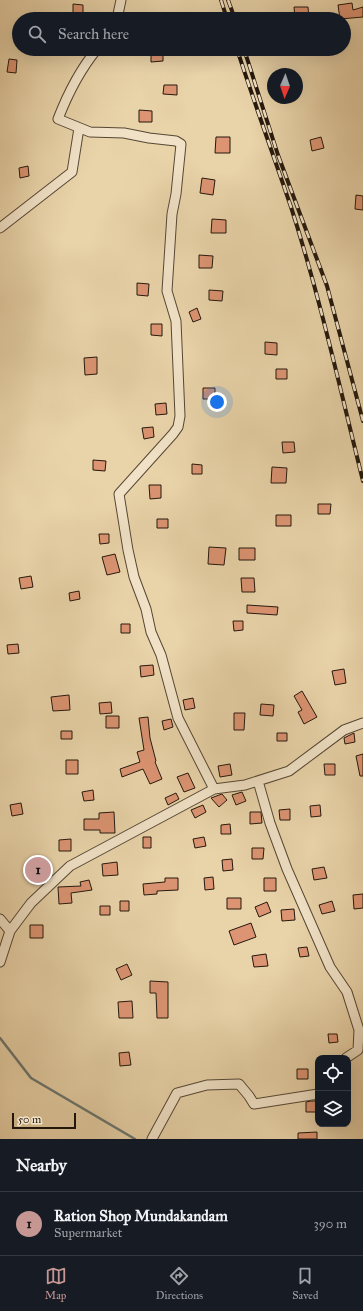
<!DOCTYPE html>
<style>
body{margin:0;font-family:"IM FELL Great Primer",serif;background:#242831;color:#f1f3f6}
.controls{position:absolute;right:12px;bottom:12px;display:grid;overflow:hidden;border-radius:8px;box-shadow:0 4px 16px #0002}
.controls button{width:36px;height:36px;display:grid;place-items:center;padding:0;border:0;border-bottom:1px solid #363941;background:#171b24;color:#f1f3f6;font:20px sans-serif}
.compass{position:absolute;left:267px;top:68px;width:36px;height:36px;border-radius:50%;background:#171b24;box-shadow:0 4px 16px #0002;rotate:182deg}
.scale{position:absolute;left:12px;bottom:10px;width:64px;box-sizing:border-box;padding-left:4px;border:2px solid #24180d;border-top:0;font-size:11px;line-height:14px;white-space:nowrap;color:#24180d;-webkit-text-stroke:3px #f1e2c7;paint-order:stroke}
.you{position:absolute;left:217px;top:402px;width:14px;height:14px;margin:-10px;border:3px solid #fff;border-radius:50%;background:#1a73e8;box-shadow:0 0 0 6px #1a73e833}
.badge{display:grid;place-items:center;width:26px;height:26px;border-radius:50%;background:#c59692;color:#111;font-size:13px;font-weight:700}
.pin{position:absolute;translate:-50% -50%;border:2px solid #fff;box-shadow:0 1px 4px #0006}
.list{margin:0;padding:0;list-style:none}
h2{display:flex;justify-content:space-between;align-items:center;height:52px;margin:0;padding:0 16px;font-size:17px}
h2 small{font-size:13px;font-weight:400;color:#9ea1a6}
.list li{display:grid;grid-template-columns:26px 1fr auto;gap:12px;align-items:center;box-sizing:border-box;height:64px;padding:0 16px;border-top:1px solid #363941}
.list b{display:block;font-size:15px;white-space:nowrap}
.list p{margin:0;font-size:13px;white-space:nowrap;color:#9ea1a6}
.list em{font-size:13px;font-style:normal;color:#9ea1a6}
.icon{flex:none;width:22px;height:22px;fill:none;stroke:currentColor;stroke-width:2;stroke-linecap:round;stroke-linejoin:round}
.map{position:relative;flex:none;width:363px;height:1139px;overflow:hidden}
.search{position:absolute;background:#171b24;box-shadow:0 4px 16px #0002;left:12px;right:12px;top:12px;height:44px;display:flex;align-items:center;gap:10px;box-sizing:border-box;padding:0 14px;border-radius:22px;color:#9ea1a6;font-size:15px}
.sheet{height:116px;background:#171b24}
nav{display:flex;justify-content:space-around;align-items:center;box-sizing:border-box;height:56px;border-top:1px solid #363941;background:#171b24;font-size:11px;color:#9ea1a6}
nav a{display:grid;justify-items:center;gap:2px}
nav .on{color:#c59692}
.map>svg:first-child{display:block}
.lines{fill:none;stroke-linecap:round;stroke-linejoin:round}
.stream{stroke:#6b7771;stroke-width:2.5}
.building{fill:#dc9472;stroke:#24180d}
.minor-casing{stroke:#554734;stroke-width:11}
.minor{stroke:#f1e2c7;stroke-width:9}
.rail-casing{stroke:#24180d;stroke-width:4}
.rail{stroke:#f1e2c7;stroke-width:2.5;stroke-dasharray:8;stroke-linecap:butt}
</style>
<div class="map">
<svg width="363" height="1139" viewBox="0 0 363 1139">
<rect width="100%" height="100%" fill="#e9d3a9"/>
<filter id="stains"><feTurbulence type="fractalNoise" baseFrequency=".005" numOctaves="4"/><feColorMatrix values="0 0 0 0 .2 0 0 0 0 .09 0 0 0 0 .02 0 0 0 .5 -.17"/></filter>
<radialGradient id="worn" r=".72"><stop offset=".6" stop-color="#630" stop-opacity="0"/><stop offset="1" stop-color="#630" stop-opacity=".3"/></radialGradient>
<g class="lines">
<path class="stream" d="M0 1038 31 1078 135 1139"/>
</g>
<path class="building" d="M352 3 353 10 363 7V17L340 19 338 5Z
M73 4 83 5V16L73 15Z
M294 7H308L309 19H295Z
M151 53H163V61L151 62Z
M9 59 17 60 16 73 7 72Z
M164 85H177V95L163 94Z
M139 110 152 111V122H139Z
M216 137H230V153H215Z
M321 137 324 148 312 151 310 140Z
M28 166 29 176 20 178 19 168Z
M202 178 215 180 213 195 200 193Z
M356 195 363 196V210L355 209Z
M212 219 226 220V233H211Z
M199 255 213 256 212 268H199Z
M137 283 149 284 148 296 137 295Z
M209 290 223 291 222 301 209 300Z
M197 308 201 319 193 322 189 312Z
M151 324H162V336L151 335Z
M265 342 277 343V355L265 354Z
M97 357V374L85 375 84 358Z
M276 369H287V379H276Z
M203 388H215V399H203Z
M166 403 167 414 156 415 155 404Z
M153 427 154 437 144 439 142 428Z
M282 442H294L295 452 283 453Z
M93 460 106 461 105 471 93 470Z
M192 464 202 465V474H192Z
M272 467 287 468 286 483H271Z
M149 485H161V498L150 499Z
M318 504H331L330 514H318Z
M276 515H291V526H276Z
M157 519H168V528H157Z
M99 534H109V543L100 544Z
M209 547 226 548 224 565 208 564Z
M239 548H255V560H239Z
M115 554 120 572 107 575 102 557Z
M31 576 33 587 21 589 19 578Z
M241 578H254L255 592H242Z
M79 591 80 599 70 601 69 593Z
M247 605 278 607 277 615 247 613Z
M233 621H243V630L234 631Z
M121 624H130V633H121Z
M18 644 19 653 8 654 7 645Z
M153 665 154 675 141 677 140 666Z
M344 669 346 683 335 685 332 671Z
M302 691 317 717 304 724 298 712 302 710 294 696Z
M69 695 70 710 53 711 51 697Z
M193 698 195 708 185 710 183 700Z
M111 702 112 713 100 714 99 703Z
M261 704 274 705 273 716 260 715Z
M234 713H245L244 730H234Z
M106 716H119V728H106Z
M148 717 150 738 156 761 155 762 162 779 150 784 143 769 122 777 120 769 140 762 137 752 144 750 139 718Z
M171 719 173 727 164 730 162 721Z
M61 731H72V739H61Z
M277 733H287V741H277Z
M354 733 355 742 345 744 344 738Z
M363 754V776H360L356 756Z
M66 760H78V774H66Z
M230 764 232 775 220 777 218 766Z
M324 764H335V775H325Z
M188 773 195 788 184 792 177 777Z
M93 790 94 800 84 801 82 792Z
M242 792 246 801 236 805 232 795Z
M176 793 179 799 168 805 165 798Z
M222 794 227 800 219 807 211 798Z
M21 803 23 814 12 816 10 805Z
M203 805 206 812 195 818 191 810Z
M320 805 321 816 311 817 310 806Z
M290 809V820H280L279 810Z
M114 812 115 833H100V830H84V819H99V813Z
M250 812H261L262 823 250 824Z
M230 824 231 834H221V825Z
M143 837H151V848H143Z
M204 837 206 846 195 848 193 839Z
M71 839V851H59V840Z
M252 848H264L263 859H252Z
M232 859 233 870 223 871 222 860Z
M44 862 45 877 32 878 30 863Z
M117 862 118 875 103 876 102 864Z
M324 867 327 878 314 880 312 869Z
M213 877 214 889 205 890 204 878Z
M165 878H178V890L157 891V894L144 895 143 884 165 882Z
M264 878H276V891H264Z
M89 880 92 890 71 893 72 903 59 904 58 887 81 886 80 882Z
M363 894V908L354 909 353 895Z
M227 898H241V909H227Z
M120 901H129V911H120Z
M332 901 335 911 322 914 319 905Z
M267 902 271 912 259 917 255 907Z
M100 906H110V915H100Z
M294 909 295 920 282 921 281 910Z
M251 923 256 937 234 945 229 931Z
M30 925H43V938H30Z
M307 947 309 956 300 957 298 948Z
M266 954 268 966 254 967 252 956Z
M127 964 132 975 121 980 116 969Z
M150 981 168 982V1018H157L156 993H150Z
M132 1001 133 1018H119L118 1002Z
M328 1034H337L338 1042 329 1043Z
M129 1052 131 1065 120 1066 119 1053Z
M297 1069H308V1079H297Z
M311 1101H316V1112H306V1102Z
M317 1132V1139H298V1133Z"/>
<g class="lines">
<g class="minor-casing">
<path id="minor" d="M117 19 121 0
M97 49C79 71 68 93 58 119L90 132 124 133 149 138 176 141 181 144 176 194 172 214 167 291 176 321 180 416 178 427 173 434 119 494 128 550 134 577 146 609 151 632 161 655 178 718 214 789
M0 228 72 172 79 128
M258 781 270 823 287 869 330 967 347 992 359 1030 358 1050 346 1058
M0 919 10 931
M0 962 10 931 31 903 70 866 214 789 245 785 289 771 344 730 363 723
M152 1139 177 1093 207 1085 239 1084 249 1096 254 1104 318 1094"/>
</g>
<use href="#minor" class="minor"/>
<g class="rail-casing">
<path id="rail" d="M221 0 227 19
M228 0 235 19
M237 49C254 102 273 154 291 207 320 297 340 389 363 481
M244 49 278 155 327 286 363 421"/>
</g>
<use href="#rail" class="rail"/>
</g>
<rect width="100%" height="100%" filter="url(#stains)"/>
<rect width="100%" height="100%" fill="url(#worn)"/>
</svg>
<div class="controls">
<button><svg class="icon" aria-label="locate" viewBox="0 0 24 24"><circle cx="12" cy="12" r="6"/><path d="M12 2v4M12 18v4M2 12h4M18 12h4"/></svg></button>
<button><svg class="icon" aria-label="layers" viewBox="0 0 24 24"><path d="M12 4l9 5-9 5-9-5zM3 14l9 5 9-5"/></svg></button>
</div>
<svg class="compass" viewBox="-18 -18 36 36"><path d="M0-13l5 13h-10z" fill="#e53935"/><path d="M0 13l5-13h-10z" fill="#9ea1a6"/></svg>
<div class="scale">50 m</div>
<div class="you"></div>
<div class="pin badge" style="left:38px;top:870px">1</div>
<div class="search"><svg class="icon" aria-label="search" viewBox="0 0 24 24"><circle cx="10" cy="10" r="6"/><path d="M15 15l6 6"/></svg>Search here</div>
</div>
<section class="sheet">
<h2>Nearby<small></small></h2>
<ul class="list">
<li><span class="badge">1</span><div><b>Ration Shop Mundakandam</b><p>Supermarket</p></div><em>390 m</em></li>
</ul>
</section>
<nav>
<a class="on"><svg class="icon" aria-label="map" viewBox="0 0 24 24"><path d="M3 6l6-2 6 2 6-2v14l-6 2-6-2-6 2zM9 4v14M15 6v14"/></svg>Map</a>
<a><svg class="icon" aria-label="directions" viewBox="0 0 24 24"><path d="M12 3l9 9-9 9-9-9zM9 14v-3h6M13 9l2 2-2 2"/></svg>Directions</a>
<a><svg class="icon" aria-label="saved" viewBox="0 0 24 24"><path d="M7 4h10v16l-5-4-5 4z"/></svg>Saved</a>
</nav>
